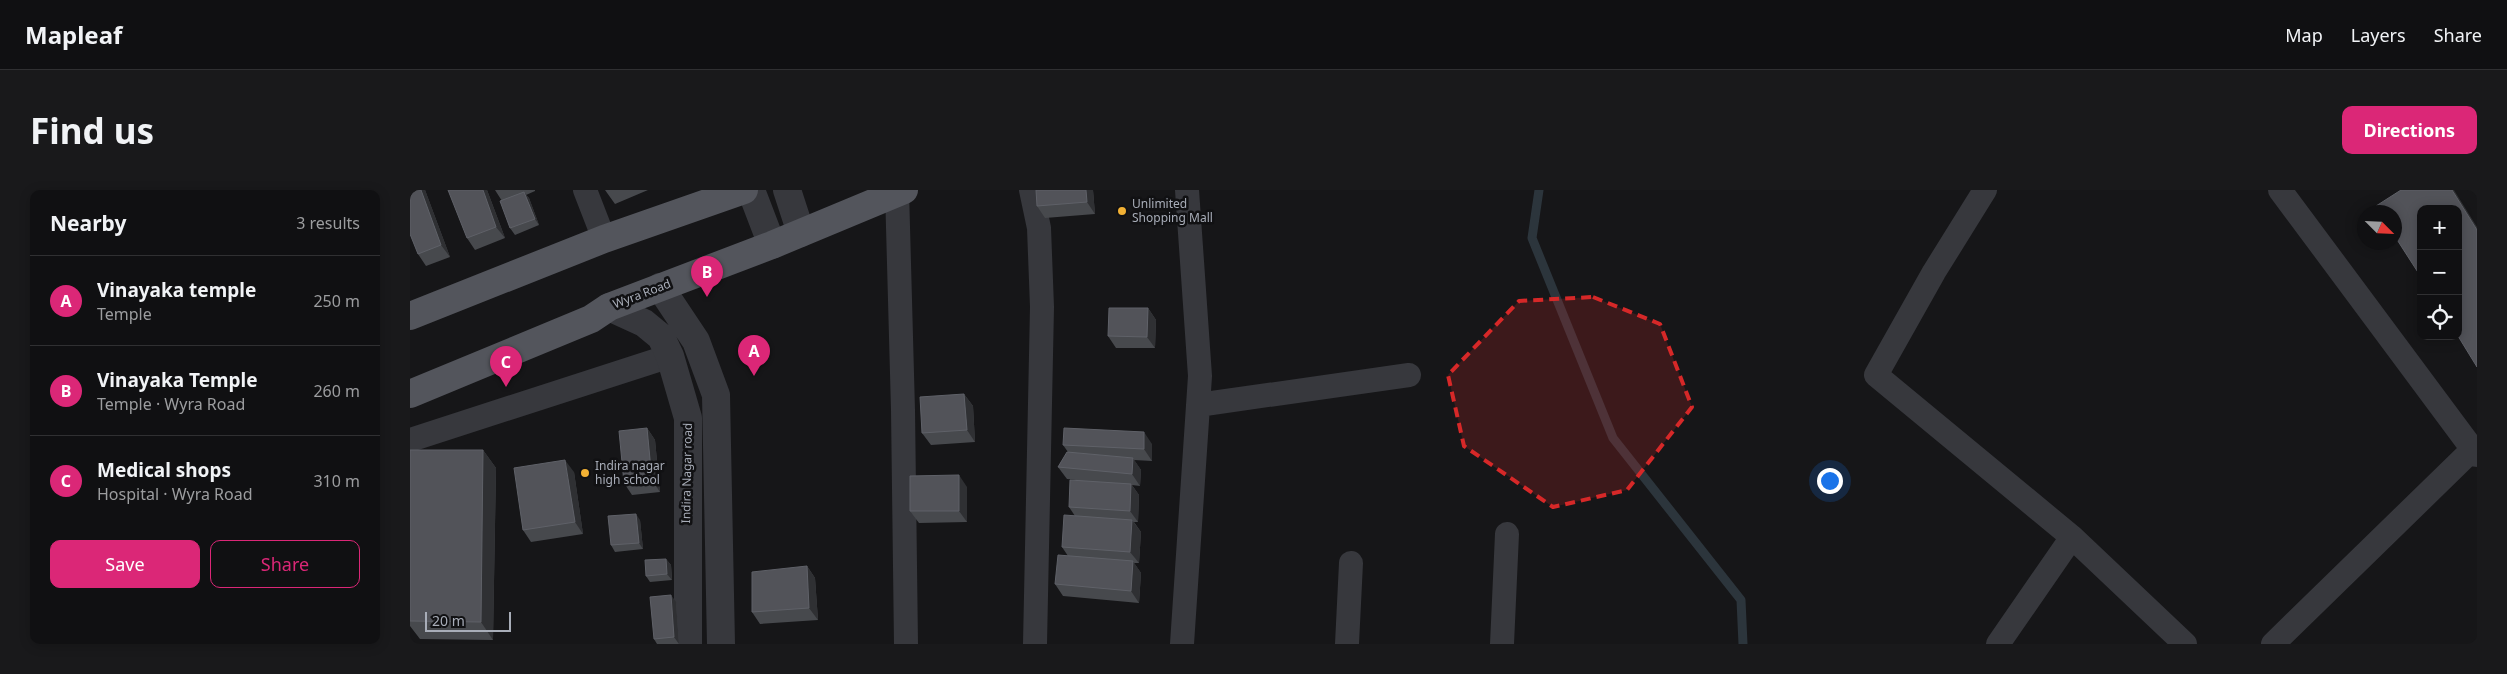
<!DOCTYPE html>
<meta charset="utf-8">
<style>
body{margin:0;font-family:"Noto Sans",sans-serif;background:#19191b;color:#f1f3f6}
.controls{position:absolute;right:15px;top:15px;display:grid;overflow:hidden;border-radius:10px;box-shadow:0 2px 12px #0003}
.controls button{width:45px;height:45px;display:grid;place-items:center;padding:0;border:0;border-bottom:1px solid #303032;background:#101012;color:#f1f3f6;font:25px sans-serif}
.compass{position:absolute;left:1947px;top:15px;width:45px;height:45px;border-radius:50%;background:#101012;box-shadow:0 2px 12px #0003;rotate:114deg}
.scale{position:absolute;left:15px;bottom:12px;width:86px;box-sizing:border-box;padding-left:5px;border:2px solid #a8adb8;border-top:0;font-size:14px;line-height:18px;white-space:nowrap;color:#a8adb8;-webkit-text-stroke:4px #111113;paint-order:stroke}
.you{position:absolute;left:1419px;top:290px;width:18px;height:18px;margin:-12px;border:4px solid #fff;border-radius:50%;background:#1a73e8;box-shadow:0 0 0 8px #1a73e833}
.badge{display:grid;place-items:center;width:32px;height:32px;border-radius:50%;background:#db2777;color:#fff;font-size:16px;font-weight:700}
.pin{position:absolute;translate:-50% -41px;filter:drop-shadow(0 1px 2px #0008)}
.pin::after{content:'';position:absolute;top:26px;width:18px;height:15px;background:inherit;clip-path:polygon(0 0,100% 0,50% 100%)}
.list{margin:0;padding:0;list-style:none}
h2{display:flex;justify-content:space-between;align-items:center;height:65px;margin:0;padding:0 20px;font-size:21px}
h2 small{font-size:16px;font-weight:400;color:#9c9d9f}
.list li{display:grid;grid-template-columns:32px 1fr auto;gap:15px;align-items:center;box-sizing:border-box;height:90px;padding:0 20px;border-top:1px solid #303032}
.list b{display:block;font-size:19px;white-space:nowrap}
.list p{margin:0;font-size:16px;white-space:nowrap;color:#9c9d9f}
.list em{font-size:16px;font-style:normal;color:#9c9d9f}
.actions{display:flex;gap:10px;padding:15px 20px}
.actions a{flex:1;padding:11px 0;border:1px solid #db2777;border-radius:10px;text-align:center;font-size:18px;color:#db2777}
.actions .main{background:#db2777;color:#fff}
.icon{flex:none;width:28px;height:28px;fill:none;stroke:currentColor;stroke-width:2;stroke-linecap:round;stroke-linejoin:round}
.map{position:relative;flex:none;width:2067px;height:454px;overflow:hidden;border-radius:10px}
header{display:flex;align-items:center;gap:30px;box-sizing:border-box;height:70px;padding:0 25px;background:#101012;border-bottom:1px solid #303032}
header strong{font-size:24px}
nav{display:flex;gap:28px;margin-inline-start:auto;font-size:18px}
.intro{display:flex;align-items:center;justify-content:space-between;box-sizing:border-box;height:120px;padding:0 30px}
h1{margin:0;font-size:35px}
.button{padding:12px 22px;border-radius:10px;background:#db2777;color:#fff;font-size:18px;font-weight:700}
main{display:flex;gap:30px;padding:0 30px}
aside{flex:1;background:#101012;border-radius:10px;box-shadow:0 2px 12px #0003}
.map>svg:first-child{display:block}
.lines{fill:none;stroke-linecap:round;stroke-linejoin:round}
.stream{stroke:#2c353c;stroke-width:9}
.minor{stroke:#37383d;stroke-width:24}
.tertiary{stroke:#37383d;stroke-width:28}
.primary{stroke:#53555c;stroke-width:28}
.wall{fill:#47494d}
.shaded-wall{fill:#2f3033}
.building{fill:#525359;stroke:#5f6168}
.marked{fill:#d62828;fill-opacity:0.2;stroke:#d62828;stroke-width:4;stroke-dasharray:10 6;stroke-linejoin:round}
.poi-dot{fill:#f2b134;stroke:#111113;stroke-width:2}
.labels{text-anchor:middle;stroke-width:5;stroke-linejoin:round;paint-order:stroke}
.poi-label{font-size:12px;fill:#a8adb8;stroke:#111113;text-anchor:start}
.street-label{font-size:12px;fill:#a8adb8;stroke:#111113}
</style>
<header>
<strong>Mapleaf</strong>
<nav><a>Map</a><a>Layers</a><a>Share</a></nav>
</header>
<div class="intro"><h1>Find us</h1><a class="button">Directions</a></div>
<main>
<aside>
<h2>Nearby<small>3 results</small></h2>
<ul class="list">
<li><span class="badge">A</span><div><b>Vinayaka temple</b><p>Temple</p></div><em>250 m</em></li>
<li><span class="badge">B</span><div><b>Vinayaka Temple</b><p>Temple · Wyra Road</p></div><em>260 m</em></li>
<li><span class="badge">C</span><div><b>Medical shops</b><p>Hospital · Wyra Road</p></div><em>310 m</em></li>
</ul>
<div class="actions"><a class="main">Save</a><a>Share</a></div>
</aside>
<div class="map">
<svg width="2067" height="454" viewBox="0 0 2067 454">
<rect width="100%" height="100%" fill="#161618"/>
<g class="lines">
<path class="stream" d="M1129 0 1122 48 1203 248 1331 410 1333 454"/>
<path class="minor" d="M175 0 194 49
M487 0 493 220 496 454
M621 0 629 38 632 117 625 454
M1575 0 1524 82 1466 185 1662 347 1775 454
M1870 0 2067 265
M788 215 999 185
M0 250 260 166
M772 454 790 186 777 0
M937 454 941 373
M1092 454 1097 344
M1588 454 1662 347
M1863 454 2063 259"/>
<path class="tertiary" d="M341 0 362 55
M377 0 391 43
M250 97 286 151 306 205 311 454
M199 117 234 133 251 147 260 166 278 228V454"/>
<path class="primary" d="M0 126 194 49 334 0
M0 204 181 129 199 117 362 55 494 0"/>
</g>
<path class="wall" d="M0 0H15L40 67 16 76 8 64Z
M77 0 95 48 65 60 57 48Z
M85 0H125V1L116 5 119 8 129 35 105 45 100 38 92 11Z
M195 0H238L205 14Z
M683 0 685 24 635 28 627 16Z
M738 118 746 130 745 158H706L698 146Z
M554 204 563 216 565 252 521 255 512 243Z
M237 238 245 250 250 302 222 305 214 293Z
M742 254V271L724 270 731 280 730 296 722 295 729 305 728 332H724L731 342 729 373H724L731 383 729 413 653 406 645 394 658 366 652 357 665 326 659 317 666 290 657 289 648 277 658 262 653 255Z
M0 260H73L86 278 83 450 10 449 0 436Z
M164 282 173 344 121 352 113 340Z
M557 297V332L509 333 500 321Z
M230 330 233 359 205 362 201 355Z
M256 369 261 375 262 390 240 392 236 386Z
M397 376 405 388 408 430 350 434 342 422Z
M266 412 269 454H247L244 449Z"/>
<path class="shaded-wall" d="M11 0H15L40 67 31 55Z
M73 0H77L95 48 86 37Z
M676 0H683L685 24 677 12Z
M2042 0H2044L2067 37V40Z
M114 2 119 8 129 35 125 29Z
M738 118 746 130 745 158 737 147Z
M554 204 563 216 565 252 557 240Z
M237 238 245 250 250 302 242 290Z
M734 242 742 254V271L734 259Z
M73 260 86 278 83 450 71 432Z
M723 268 731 280 730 296 722 284Z
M155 270 164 282 173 344 165 332Z
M549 285 557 297V332L549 321Z
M721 294 729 305 728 332 720 321Z
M226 324 230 330 233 359 229 353Z
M722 330 731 342 729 373 720 362Z
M256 369 261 375 262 390 257 384Z
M723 371 731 383 729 413 721 401Z
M397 376 405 388 408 430 399 418Z
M261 405 266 412 269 454 264 447Z"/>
<path class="building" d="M0 0H11L31 55 8 64 0 44Z
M38 0H73L86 37 57 48Z
M626 0H676L677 12 627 16Z
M1991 0H2042L2067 40V177L2048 146V19H2011V87L1984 45V22H1970L1966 16Z
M114 2 125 29 100 38 90 11Z
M699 118H738L737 147 698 146Z
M554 204 557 240 512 243 510 207Z
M237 238 242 290 214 293 209 241Z
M654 238 734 242V259L653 255Z
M0 260H73L71 432 0 431Z
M657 262 723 268 722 284 648 277Z
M155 270 165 332 113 340 104 278Z
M549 285V321H500V286Z
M660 290 721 294 720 321 659 317Z
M226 324 229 353 201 355 198 326Z
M654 325 722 330 720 362 652 357Z
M648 365 723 371 721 401 645 394Z
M256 369 257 384 236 386 235 370Z
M397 376 399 418 342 422V382Z
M261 405 264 447 244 449 240 407Z"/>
<path class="marked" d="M1183 107 1250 134 1282 217 1217 300 1143 317 1054 256 1038 185 1109 111Z"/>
<g class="poi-dot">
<circle cx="712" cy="21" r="5"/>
<circle cx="175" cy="283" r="5"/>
</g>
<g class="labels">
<g class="poi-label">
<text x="722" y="18">Unlimited<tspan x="722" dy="14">Shopping Mall</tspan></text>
<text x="185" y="280">Indira nagar<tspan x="185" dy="14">high school</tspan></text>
</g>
<g class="street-label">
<text transform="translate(232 104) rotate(-21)" y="4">Wyra Road</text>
<text transform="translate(277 283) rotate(-89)" y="4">Indira Nagar road</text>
</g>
</g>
</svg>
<div class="controls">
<button>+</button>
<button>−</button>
<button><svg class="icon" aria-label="locate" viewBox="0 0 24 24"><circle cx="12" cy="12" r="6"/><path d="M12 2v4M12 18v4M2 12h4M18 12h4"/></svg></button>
</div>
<svg class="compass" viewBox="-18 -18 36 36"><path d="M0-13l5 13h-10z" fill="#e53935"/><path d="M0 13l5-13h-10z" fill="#9c9d9f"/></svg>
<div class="scale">20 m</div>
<div class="you"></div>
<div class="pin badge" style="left:344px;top:186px">A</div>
<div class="pin badge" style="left:297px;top:107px">B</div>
<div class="pin badge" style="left:96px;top:197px">C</div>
</div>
</main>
